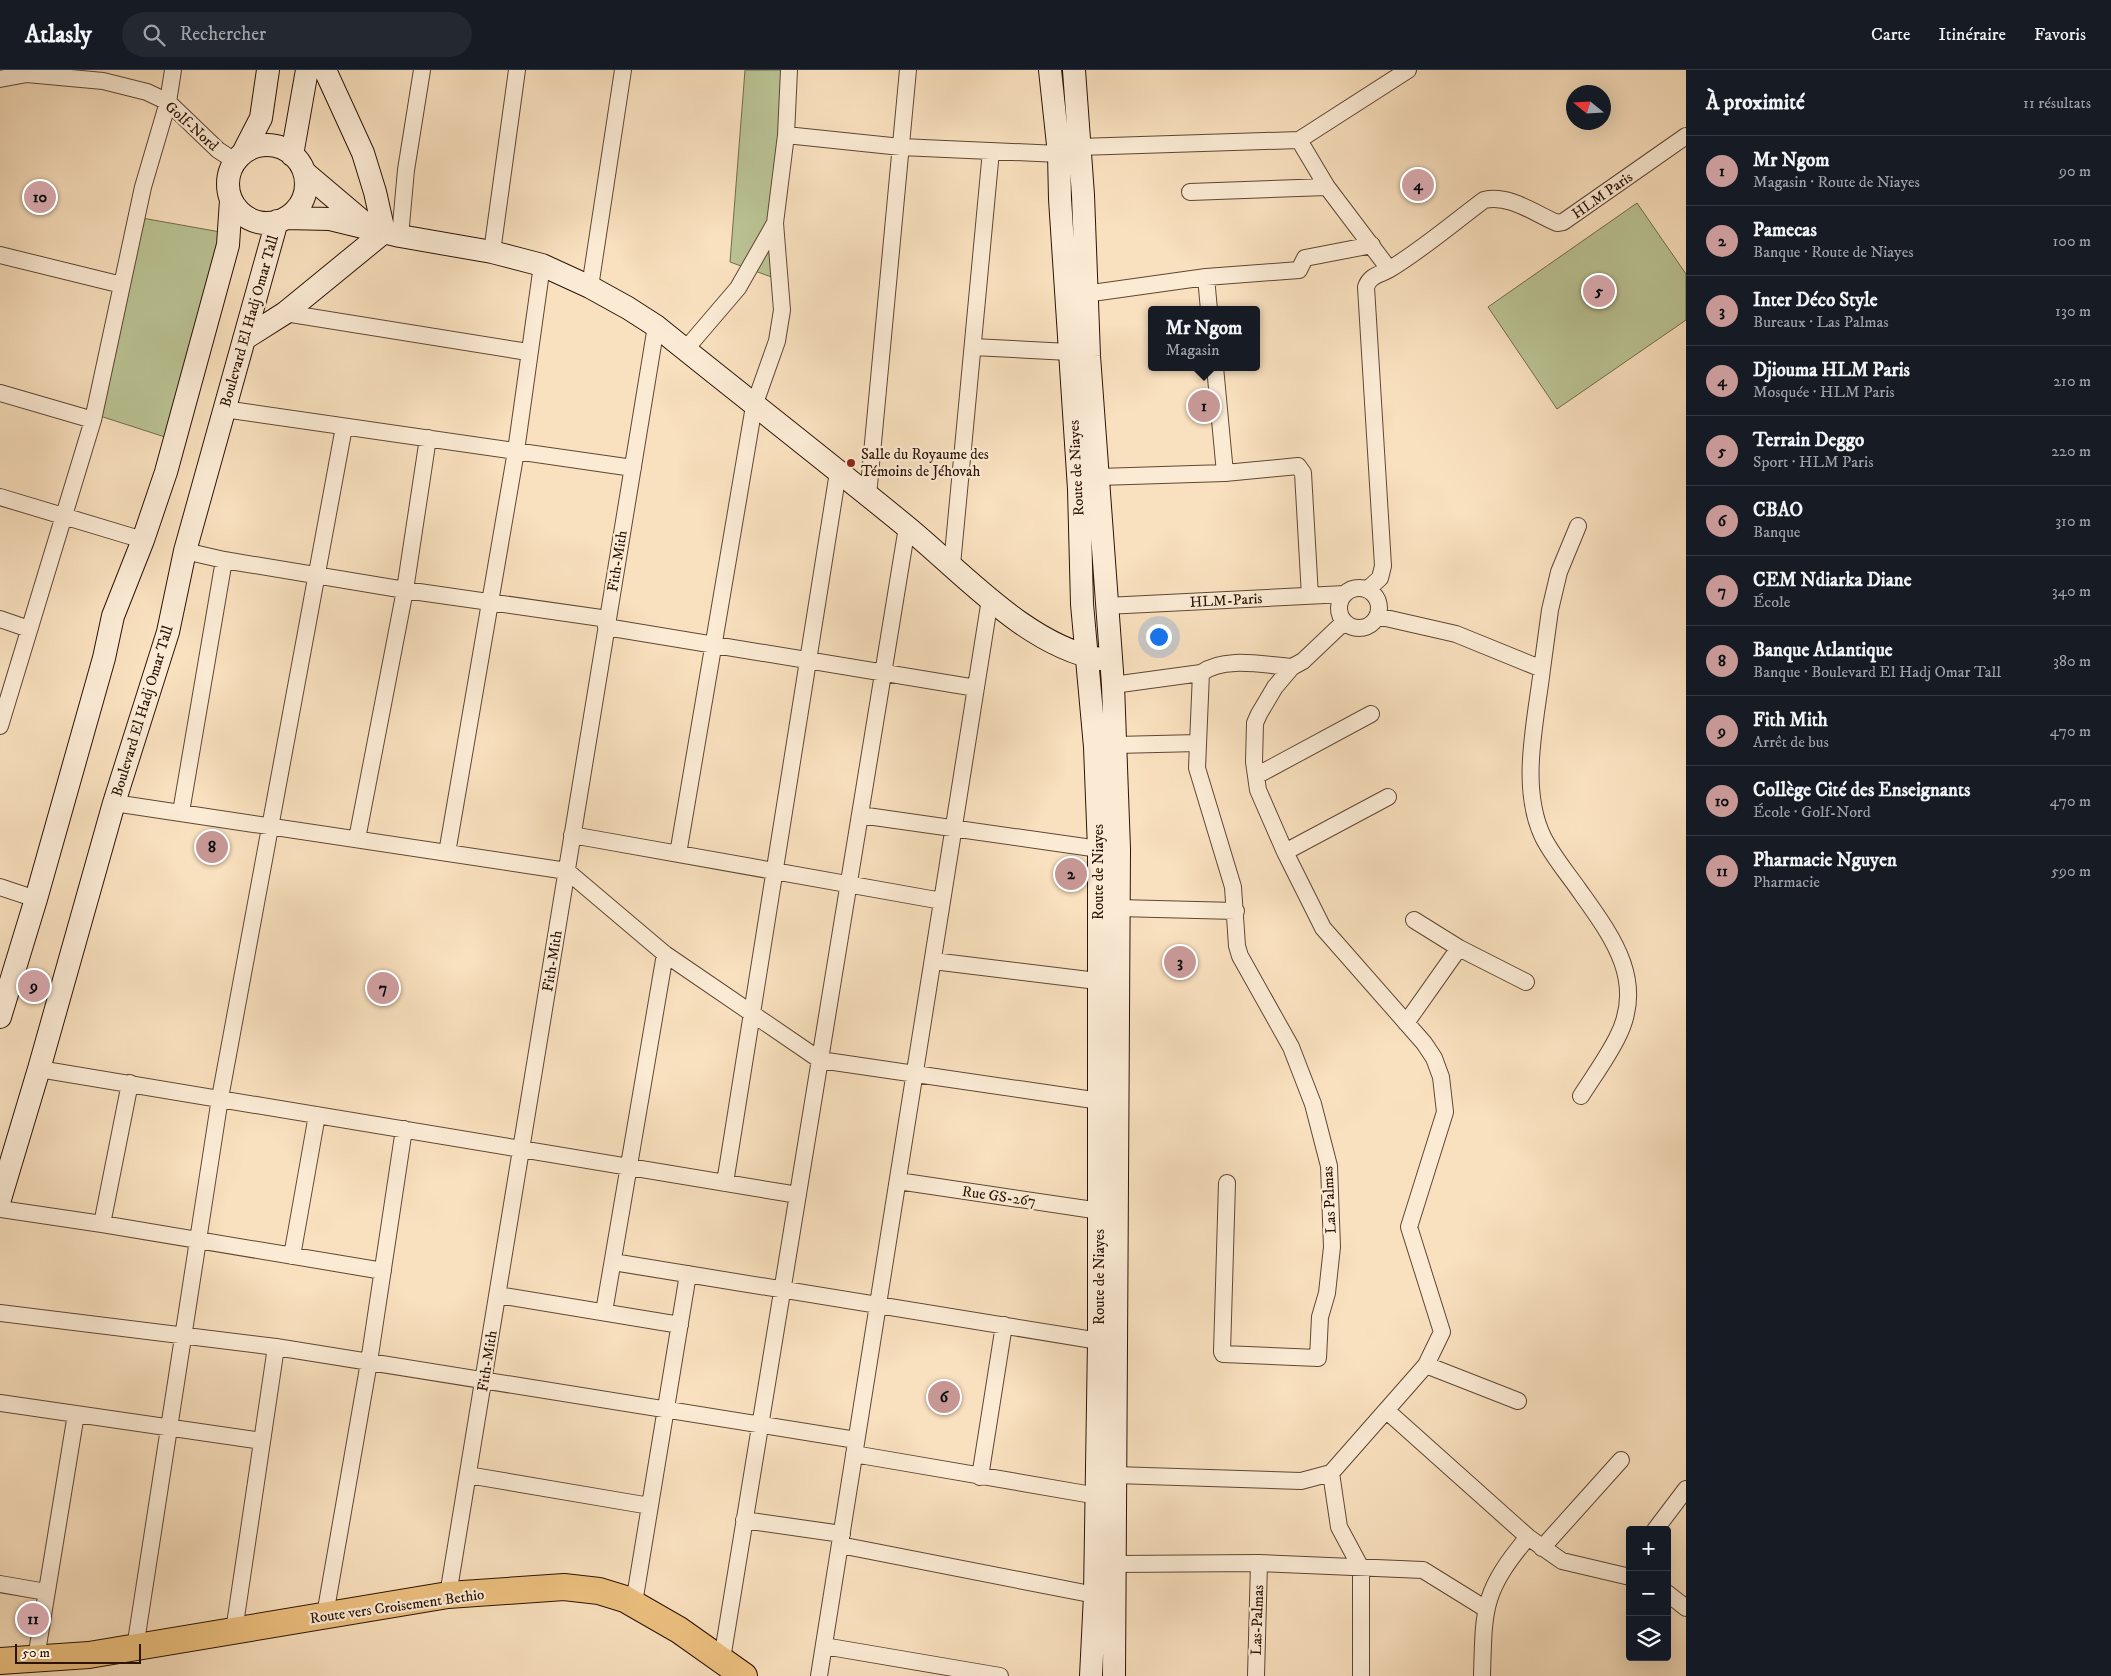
<!DOCTYPE html>
<html lang="fr">
<meta charset="utf-8">
<style>
body{margin:0;font-family:"IM FELL DW Pica",serif;background:#242831;color:#f1f3f6}
.controls{position:absolute;right:15px;bottom:15px;display:grid;overflow:hidden;border-radius:5px;box-shadow:0 5px 20px #0002}
.controls button{width:45px;height:45px;display:grid;place-items:center;padding:0;border:0;border-bottom:1px solid #363941;background:#171b24;color:#f1f3f6;font:25px sans-serif}
.compass{position:absolute;left:1566px;top:15px;width:45px;height:45px;border-radius:50%;background:#171b24;box-shadow:0 5px 20px #0002;rotate:288deg}
.scale{position:absolute;left:15px;bottom:12px;width:126px;box-sizing:border-box;padding-left:5px;border:2px solid #2c1406;border-top:0;font-size:14px;line-height:18px;white-space:nowrap;color:#2c1406;-webkit-text-stroke:4px #fbebd5;paint-order:stroke}
.you{position:absolute;left:1158px;top:566px;width:18px;height:18px;margin:-12px;border:4px solid #fff;border-radius:50%;background:#1a73e8;box-shadow:0 0 0 8px #1a73e833}
.badge{display:grid;place-items:center;width:32px;height:32px;border-radius:50%;background:#c59692;color:#111;font-size:16px;font-weight:700}
.pin{position:absolute;translate:-50% -50%;border:2px solid #fff;box-shadow:0 1px 5px #0006}
.popup{position:absolute;left:1148px;top:236px;width:112px;height:65px;box-sizing:border-box;display:grid;place-content:center;border-radius:5px;background:#171b24;filter:drop-shadow(0 1px 4px #0005);font-size:16px;white-space:nowrap;color:#9ea1a6}
.popup b{font-size:19px;color:#f1f3f6}
.popup::after{content:'';position:absolute;left:50%;top:100%;margin-left:-10px;border:10px solid transparent;border-top-color:#171b24}
.list{margin:0;padding:0;list-style:none}
h2{display:flex;justify-content:space-between;align-items:center;height:65px;margin:0;padding:0 20px;font-size:21px}
h2 small{font-size:16px;font-weight:400;color:#9ea1a6}
.list li{display:grid;grid-template-columns:32px 1fr auto;gap:15px;align-items:center;box-sizing:border-box;height:70px;padding:0 20px;border-top:1px solid #363941}
.list b{display:block;font-size:19px;white-space:nowrap}
.list p{margin:0;font-size:16px;white-space:nowrap;color:#9ea1a6}
.list em{font-size:16px;font-style:normal;color:#9ea1a6}
.icon{flex:none;width:28px;height:28px;fill:none;stroke:currentColor;stroke-width:2;stroke-linecap:round;stroke-linejoin:round}
.map{position:relative;flex:none;width:1686px;height:1606px;overflow:hidden}
header{display:flex;align-items:center;gap:30px;box-sizing:border-box;height:70px;padding:0 25px;background:#171b24;border-bottom:1px solid #363941}
header strong{font-size:24px}
nav{display:flex;gap:28px;margin-inline-start:auto;font-size:18px}
.search{width:350px;height:45px;background:#242831;display:flex;align-items:center;gap:12px;box-sizing:border-box;padding:0 18px;border-radius:28px;color:#9ea1a6;font-size:19px}
main{display:flex}
aside{flex:1;background:#171b24}
.map>svg:first-child{display:block}
.green{fill:#bac394;stroke:#736c4d}
.lines{fill:none;stroke-linecap:round;stroke-linejoin:round}
.minor-casing{stroke:#5f4734;stroke-width:18}
.secondary-casing{stroke:#2c1406;stroke-width:24}
.primary-casing{stroke:#2c1406;stroke-width:28}
.minor{stroke:#fbebd5;stroke-width:16}
.secondary{stroke:#fbebd5;stroke-width:22}
.primary{stroke:#ecc07f;stroke-width:26}
.poi-dot{fill:#8f2418;stroke:#fbebd5;stroke-width:2}
.labels{text-anchor:middle;stroke-width:4.5;stroke-linejoin:round;paint-order:stroke}
.street-label{font-size:15px;fill:#2c1406;stroke:#fbebd5}
.poi-label{font-size:15px;fill:#2c1406;stroke:#fbebd5;text-anchor:start}
</style>
<header>
<strong>Atlasly</strong>
<div class="search"><svg class="icon" aria-label="search" viewBox="0 0 24 24"><circle cx="10" cy="10" r="6"/><path d="M15 15l6 6"/></svg>Rechercher</div>
<nav><a>Carte</a><a>Itinéraire</a><a>Favoris</a></nav>
</header>
<main>
<div class="map">
<svg width="1686" height="1606" viewBox="0 0 1686 1606">
<rect width="100%" height="100%" fill="#f9e0be"/>
<filter id="stains"><feTurbulence type="fractalNoise" baseFrequency=".004" numOctaves="4"/><feColorMatrix values="0 0 0 0 .2 0 0 0 0 .09 0 0 0 0 .02 0 0 0 .5 -.17"/></filter>
<radialGradient id="worn" r=".72"><stop offset=".6" stop-color="#630" stop-opacity="0"/><stop offset="1" stop-color="#630" stop-opacity=".3"/></radialGradient>
<path class="green" d="M745 0H792L777 209 730 192Z
M1637 133 1686 204V250L1557 339 1488 237Z
M142 148 226 163 165 367 100 346Z"/>
<g class="lines">
<g class="minor-casing">
<path id="minor" d="M0 9 27 4 103 11 147 22 168 32 218 80 235 91
M786 65 901 77 1059 84
M1299 70 1408 0
M1079 77 1299 70 1327 117 1389 199
M1190 122 1327 117
M400 166 406 100 422 0
M492 182 517 0
M0 185 122 215
M1206 207 1209 240
M590 217 623 0
M1085 224 1206 207 1299 200 1305 188 1372 175
M285 243 528 282
M973 277 1069 282
M685 280 738 218 775 153
M1215 297 1225 403
M0 323 93 350
M224 339 633 398
M1099 407 1225 403 1298 396 1303 403 1310 526
M868 426 908 0
M0 427 143 470
M185 481 224 490 405 520 608 549
M952 495 991 81
M1339 538a20 20 0 1 1 40 0a20 20 0 1 1-40 0Z
M1367 520 1380 508 1383 496 1366 217C1370 205 1380 205 1390 199 1423 179 1453 153 1484 130 1509 124 1534 143 1557 153L1563 152 1686 66
M1106 536 1345 524
M1377 546 1456 564 1542 599C1536 651 1519 717 1543 767 1552 785 1567 803 1579 820 1611 865 1647 911 1617 968 1607 988 1593 1007 1581 1026
M0 549 29 559
M606 557 976 618
M1542 599 1550 540 1559 502 1578 456
M1113 615 1201 603
M0 656 93 350 143 117 168 32 173 0
M1116 675 1198 673
M1256 706 1371 644
M114 733 567 801 665 884 820 990 1100 1031
M181 742 224 490
M860 745 1099 779
M572 765 942 831
M357 769 405 520 428 368
M1285 782 1388 727
M447 783 516 381 542 195
M678 784 754 336 777 271 782 240 775 153 786 65 789 0
M0 817 36 829
M1118 838 1236 841
M1414 850 1459 878 1526 912
M933 891 1097 911
M1406 953 1459 878
M39 999 798 1125
M898 1111 1100 1141
M725 1113 838 402
M1227 1113 1222 1282 1223 1284 1318 1288 1320 1247 1327 1223 1332 1177 1329 1096 1313 1034 1291 977 1240 886 1237 876 1233 817 1197 698 1201 603C1225 586 1263 595 1292 597
M0 1139 102 1154 383 1201
M102 1154 130 1013
M292 1186 317 1045
M613 1192 1099 1271
M498 1225 680 1255
M604 1242 665 884
M0 1243 276 1277 856 1370
M1426 1295 1518 1331
M0 1333 262 1371
M1387 1341 1528 1467 1562 1491 1630 1507
M854 1384 1098 1426
M1331 1403 1339 1457 1361 1498V1606
M468 1405 650 1436
M1115 1405 1301 1411 1331 1403 1426 1295 1442 1262 1409 1157 1445 1042 1441 1007 1434 988 1424 973 1323 858 1285 782 1258 720 1254 692 1255 653 1259 644 1275 617 1292 597 1303 591 1344 552
M980 1407 1004 1255
M744 1450 842 1464
M1655 1460 1686 1419
M840 1475 1095 1525
M1542 1478 1621 1390
M1114 1494 1259 1493 1423 1500 1486 1539
M0 1514 46 1522
M1667 1523 1686 1538
M448 1525 656 256
M634 1533 688 1204
M325 1545 369 1292 404 1059
M234 1561 276 1277
M824 1576 1000 1606
M135 1578 220 1028 344 357
M36 1588 76 1344
M722 1589 907 457
M819 1606 990 529
M1256 1606 1259 1493
M1482 1606C1484 1538 1482 1522 1528 1467"/>
</g>
<g class="secondary-casing">
<path id="secondary" d="M325 0 363 83 375 122 384 162
M1050 0 1059 84 1060 129 1079 419 1082 534 1095 677 1099 779V1271L1095 1525 1091 1606
M1074 0 1083 125 1089 286 1113 615 1119 779 1114 1606
M228 114a39 39 0 1 1 78 0a39 39 0 1 1-78 0Z
M243 83 261 48 268 0
M292 85 307 0
M304 102 369 157
M286 148 330 149 400 166 492 182 542 195 590 217 628 238 656 256C739 323 824 389 907 457 963 503 1027 576 1100 589
M244 269 285 243 384 162
M0 947 36 829 104 588 113 546 143 470 166 402 228 175 231 130
M0 1129 39 999 114 733 168 562 185 481 277 151"/>
</g>
<g class="primary-casing">
<path id="primary" d="M0 1591 89 1585 448 1525 564 1517 599 1521 625 1529 679 1560 744 1606"/>
</g>
<use href="#minor" class="minor"/>
<use href="#secondary" class="secondary"/>
<use href="#primary" class="primary"/>
</g>
<circle class="poi-dot" cx="851" cy="393" r="5"/>
<g class="labels">
<g class="street-label">
<text transform="translate(192 56) rotate(42)" y="5">Golf-Nord</text>
<text transform="translate(1602 125) rotate(-35)" y="5">HLM Paris</text>
<text transform="translate(249 251) rotate(-74)" y="5">Boulevard El Hadj Omar Tall</text>
<text transform="translate(1076 398) rotate(-93)" y="5">Route de Niayes</text>
<text transform="translate(617 491) rotate(-81)" y="5">Fith-Mith</text>
<text transform="translate(1226 530) rotate(-3)" y="5">HLM-Paris</text>
<text transform="translate(142 641) rotate(-73)" y="5">Boulevard El Hadj Omar Tall</text>
<text transform="translate(1098 802) rotate(-90)" y="5">Route de Niayes</text>
<text transform="translate(552 891) rotate(-81)" y="5">Fith-Mith</text>
<text transform="translate(999 1126) rotate(8)" y="5">Rue GS-267</text>
<text transform="translate(1329 1130) rotate(-93)" y="5">Las Palmas</text>
<text transform="translate(1099 1207) rotate(-90)" y="5">Route de Niayes</text>
<text transform="translate(487 1291) rotate(-81)" y="5">Fith-Mith</text>
<text transform="translate(397 1536) rotate(-8)" y="5">Route vers Croisement Bethio</text>
<text transform="translate(1257 1550) rotate(-88)" y="5">Las-Palmas</text>
</g>
<g class="poi-label">
<text x="861" y="389">Salle du Royaume des<tspan x="861" dy="17">Témoins de Jéhovah</tspan></text>
</g>
</g>
<rect width="100%" height="100%" filter="url(#stains)"/>
<rect width="100%" height="100%" fill="url(#worn)"/>
</svg>
<div class="controls">
<button>+</button>
<button>−</button>
<button><svg class="icon" aria-label="layers" viewBox="0 0 24 24"><path d="M12 4l9 5-9 5-9-5zM3 14l9 5 9-5"/></svg></button>
</div>
<svg class="compass" viewBox="-18 -18 36 36"><path d="M0-13l5 13h-10z" fill="#e53935"/><path d="M0 13l5-13h-10z" fill="#9ea1a6"/></svg>
<div class="scale">50 m</div>
<div class="you"></div>
<div class="pin badge" style="left:1204px;top:336px">1</div>
<div class="popup"><b>Mr Ngom</b>Magasin</div>
<div class="pin badge" style="left:1071px;top:804px">2</div>
<div class="pin badge" style="left:1180px;top:892px">3</div>
<div class="pin badge" style="left:1418px;top:115px">4</div>
<div class="pin badge" style="left:1599px;top:221px">5</div>
<div class="pin badge" style="left:944px;top:1327px">6</div>
<div class="pin badge" style="left:383px;top:918px">7</div>
<div class="pin badge" style="left:212px;top:777px">8</div>
<div class="pin badge" style="left:34px;top:916px">9</div>
<div class="pin badge" style="left:40px;top:127px">10</div>
<div class="pin badge" style="left:33px;top:1549px">11</div>
</div>
<aside>
<h2>À proximité<small>11 résultats</small></h2>
<ul class="list">
<li><span class="badge">1</span><div><b>Mr Ngom</b><p>Magasin · Route de Niayes</p></div><em>90 m</em></li>
<li><span class="badge">2</span><div><b>Pamecas</b><p>Banque · Route de Niayes</p></div><em>100 m</em></li>
<li><span class="badge">3</span><div><b>Inter Déco Style</b><p>Bureaux · Las Palmas</p></div><em>130 m</em></li>
<li><span class="badge">4</span><div><b>Djiouma HLM Paris</b><p>Mosquée · HLM Paris</p></div><em>210 m</em></li>
<li><span class="badge">5</span><div><b>Terrain Deggo</b><p>Sport · HLM Paris</p></div><em>220 m</em></li>
<li><span class="badge">6</span><div><b>CBAO</b><p>Banque</p></div><em>310 m</em></li>
<li><span class="badge">7</span><div><b>CEM Ndiarka Diane</b><p>École</p></div><em>340 m</em></li>
<li><span class="badge">8</span><div><b>Banque Atlantique</b><p>Banque · Boulevard El Hadj Omar Tall</p></div><em>380 m</em></li>
<li><span class="badge">9</span><div><b>Fith Mith</b><p>Arrêt de bus</p></div><em>470 m</em></li>
<li><span class="badge">10</span><div><b>Collège Cité des Enseignants</b><p>École · Golf-Nord</p></div><em>470 m</em></li>
<li><span class="badge">11</span><div><b>Pharmacie Nguyen</b><p>Pharmacie</p></div><em>590 m</em></li>
</ul>
</aside>
</main>
